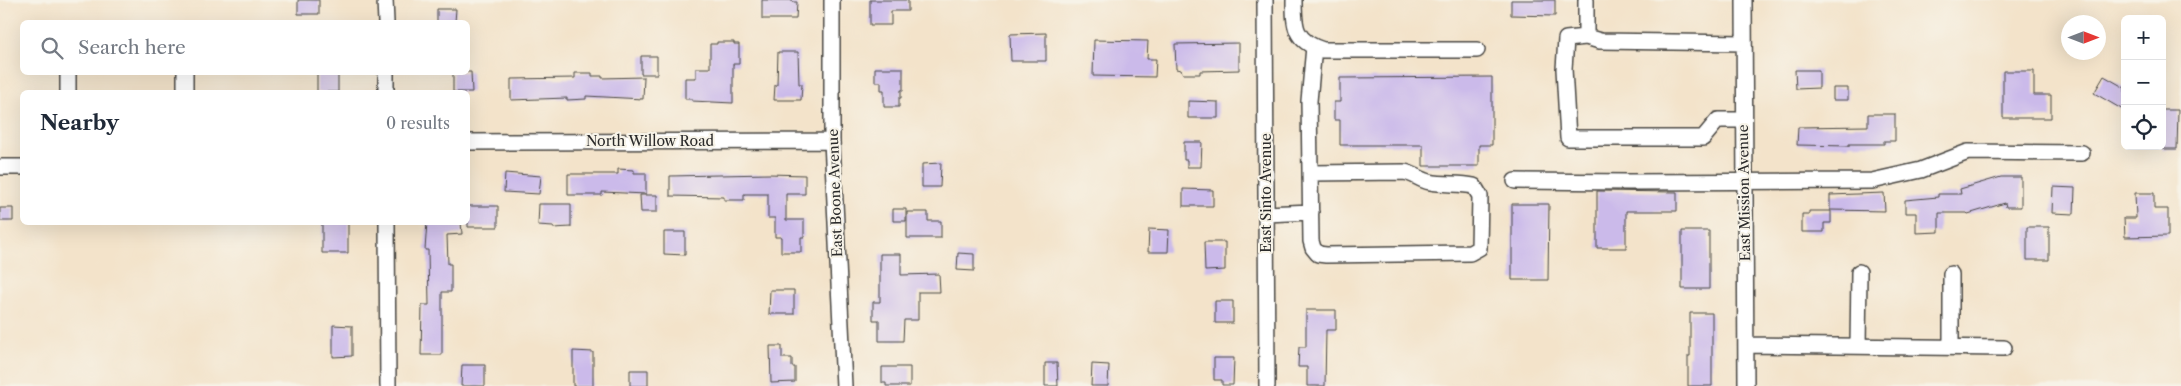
<!DOCTYPE html>
<meta charset="utf-8">
<style>
body{margin:0;font-family:"Libre Caslon Text",serif;background:#f6f6f7;color:#1f2937}
.controls{position:absolute;right:15px;top:15px;display:grid;overflow:hidden;border-radius:8px;box-shadow:0 5px 20px #0002}
.controls button{width:45px;height:45px;display:grid;place-items:center;padding:0;border:0;border-bottom:1px solid #e0e1e3;background:#fff;color:#1f2937;font:25px sans-serif}
.compass{position:absolute;left:2061px;top:15px;width:45px;height:45px;border-radius:50%;background:#fff;box-shadow:0 5px 20px #0002;rotate:90deg}
.list{margin:0;padding:0;list-style:none}
h2{display:flex;justify-content:space-between;align-items:center;height:65px;margin:0;padding:0 20px;font-size:21px}
h2 small{font-size:16px;font-weight:400;color:#747a83}
.icon{flex:none;width:28px;height:28px;fill:none;stroke:currentColor;stroke-width:2;stroke-linecap:round;stroke-linejoin:round}
.map{position:relative;flex:none;width:2181px;height:386px;overflow:hidden}
.search{position:absolute;background:#fff;box-shadow:0 5px 20px #0002;left:20px;top:20px;width:450px;height:55px;display:flex;align-items:center;gap:12px;box-sizing:border-box;padding:0 18px;border-radius:8px;color:#747a83;font-size:19px}
.panel{position:absolute;background:#fff;box-shadow:0 5px 20px #0002;left:20px;top:90px;width:450px;height:135px;border-radius:8px}
.map>svg:first-child{display:block}
.building{fill:#cbbaea}
.lines{fill:none;stroke-linecap:round;stroke-linejoin:round}
.minor-casing{stroke:#494743;stroke-width:18}
.minor{stroke:#fff;stroke-width:15}
.labels{text-anchor:middle;stroke-width:4;stroke-linejoin:round;paint-order:stroke}
.street-label{font-size:14px;fill:#2b2b2b;stroke:#f7f3e8}
</style>
<div class="map">
<svg width="2181" height="386" viewBox="0 0 2181 386">
<rect width="100%" height="100%" fill="#f7f3e8"/>
<filter id="ink" filterUnits="userSpaceOnUse"><feTurbulence type="fractalNoise" baseFrequency=".02" numOctaves="2"/><feDisplacementMap in="SourceGraphic" scale="10" xChannelSelector="R" yChannelSelector="G"/><feConvolveMatrix kernelMatrix="1 2 1 2 8 2 1 2 1" color-interpolation-filters="sRGB"/></filter>
<filter id="wash" filterUnits="userSpaceOnUse"><feTurbulence type="fractalNoise" baseFrequency=".0096" numOctaves="4" result="noise"/><feDisplacementMap in="SourceGraphic" scale="20" xChannelSelector="R" yChannelSelector="G"/><feGaussianBlur stdDeviation="1.12" result="paint"/><feColorMatrix in="noise" values="0 0 0 0 0 0 0 0 0 0 0 0 0 0 0 0 0 1.4 0 .05"/><feComposite in="paint" operator="in"/></filter>
<g filter="url(#wash)">
<rect width="100%" height="100%" fill="#f3e3ca"/>
<g id="blocks">
<path class="building" d="M298 0H319V14H298Z
M762 0H792V2H797L796 19H762Z
M870 0H908V11H891V25H870Z
M1511 0H1555V16L1511 15Z
M437 9H456L455 22H437Z
M1046 33V61H1011L1010 34Z
M1094 40 1148 41 1147 59H1156L1155 77 1093 76Z
M717 42H734V44H739V64H733V103L692 101V99H685V78H696V68H710V44H717Z
M1239 43V70L1200 71V74H1183L1181 70 1176 69 1175 44Z
M778 52H798L799 84H802L801 100H774L775 85H777Z
M641 56H657V74H641Z
M875 68H903V90H901V98H899V107H884V90H881V82H875Z
M1795 70H1819V88L1796 89Z
M2003 71H2034V95H2051V118H2003Z
M317 72H338V92H317Z
M453 72H471L472 92H453Z
M575 73H592V76H602V78L644 77 643 99 586 96V99L567 100V98L511 100V79L575 78Z
M2104 76 2125 88V111L2094 93Z
M1492 77V145H1479V166H1423V145H1340V120H1334V102H1340V78Z
M1833 88H1848V100H1833Z
M1188 101 1218 102V118H1188Z
M2162 110H2178L2177 149H2162Z
M1868 114H1895V141H1884V144H1849V146L1797 145 1798 127 1868 126Z
M1184 142H1202L1201 167H1187V160H1184Z
M941 163 940 187H922V164Z
M618 169 634 170V173H646V194L602 192V195H568V174H618Z
M505 173 541 176 539 194 504 192Z
M769 174 805 175V194H786V220H804V237H801V252H781V237H775V218H768V194H744V200H724V197L670 196V176Z
M2001 177H2021V207H2006L2005 203 1968 214 1967 213H1939V232L1916 233V213H1905V200L1938 197V194H1961L1960 189Z
M2053 187 2075 188 2074 214 2052 213Z
M1183 189 1213 190V206H1183Z
M1597 191 1677 192V211H1626V248H1597Z
M1884 193 1885 211 1830 210V195Z
M2135 193H2154V209H2168V236L2125 237 2124 218H2136Z
M640 195H657V212H641Z
M539 204H571V227L553 228V226L538 225Z
M1512 204H1549L1548 280H1512Z
M468 206H498V227H468Z
M0 208H13V221H0Z
M893 209H906V221H893Z
M1809 211H1831V223H1824V232H1802V214H1809Z
M907 212H928V221H941V238H907Z
M322 222H348V253H322Z
M427 222H461L462 234 447 235 448 264H451V292H442V355H421L422 305H429L428 250H425Z
M2027 227H2049V260H2027Z
M1149 229 1169 230 1168 252H1148Z
M1682 231H1709V289H1682Z
M664 232H685V255L664 254Z
M1204 242H1225V270L1205 271Z
M958 253 974 254V271L957 270Z
M880 254H901V275L939 274 940 292H918V320H904L903 341H879V320H873V302H880Z
M770 290H794V314H769Z
M1215 301H1233V323H1215Z
M1306 310H1336V330H1326L1325 386H1307V367H1298L1299 347H1306Z
M1690 313H1712V386H1688V356H1690Z
M333 325 352 326V356L333 357Z
M770 346H782V358H792V367H795V382L771 383Z
M573 351 593 352V386H573Z
M1214 358H1234L1233 385H1222V380H1214Z
M1045 363H1057L1058 386H1045Z
M1092 364 1109 365 1108 386H1091Z
M462 365H485V386H461Z
M882 367H910V386H886V383H882Z
M630 370H648V386H630Z"/>
</g>
</g>
<g filter="url(#ink)">
<use href="#blocks" fill-opacity="0" stroke="#494743" stroke-width="1"/>
<g class="lines">
<g class="minor-casing">
<path id="minor" d="M385 0 386 22
M832 0V141L844 386
M1265 0 1267 386
M1294 0C1294 26 1294 41 1323 50H1477
M1586 0V37L1600 41 1744 43
M1744 0 1746 386
M1586 37 1566 39 1564 69 1568 138H1703L1718 120H1743
M68 72V92
M185 72V92
M386 72V92
M468 142 832 141
M0 167H22
M1310 173 1404 172C1415 174 1420 180 1430 182 1444 185 1459 183 1474 186L1480 196 1479 248 1470 253 1326 255 1318 254 1313 248 1311 241 1309 101 1314 47
M1515 181 1629 182 1872 181 1921 170 1968 152 2082 153
M1266 214 1311 212
M387 222 388 386
M1951 274V347
M1746 345 2004 348
M1858 346 1859 272"/>
</g>
<use href="#minor" class="minor"/>
</g>
</g>
<g class="labels">
<g class="street-label">
<text x="650" y="146">North Willow Road</text>
<text transform="translate(835 193) rotate(-92)" y="5">East Boone Avenue</text>
<text transform="translate(1266 193) rotate(-90)" y="5">East Sinto Avenue</text>
<text transform="translate(1744 193) rotate(-91)" y="5">East Mission Avenue</text>
</g>
</g>
</svg>
<div class="controls">
<button>+</button>
<button>−</button>
<button><svg class="icon" aria-label="locate" viewBox="0 0 24 24"><circle cx="12" cy="12" r="6"/><path d="M12 2v4M12 18v4M2 12h4M18 12h4"/></svg></button>
</div>
<svg class="compass" viewBox="-18 -18 36 36"><path d="M0-13l5 13h-10z" fill="#e53935"/><path d="M0 13l5-13h-10z" fill="#747a83"/></svg>
<div class="search"><svg class="icon" aria-label="search" viewBox="0 0 24 24"><circle cx="10" cy="10" r="6"/><path d="M15 15l6 6"/></svg>Search here</div>
<section class="panel">
<h2>Nearby<small>0 results</small></h2>
<ul class="list">
</ul>
</section>
</div>
